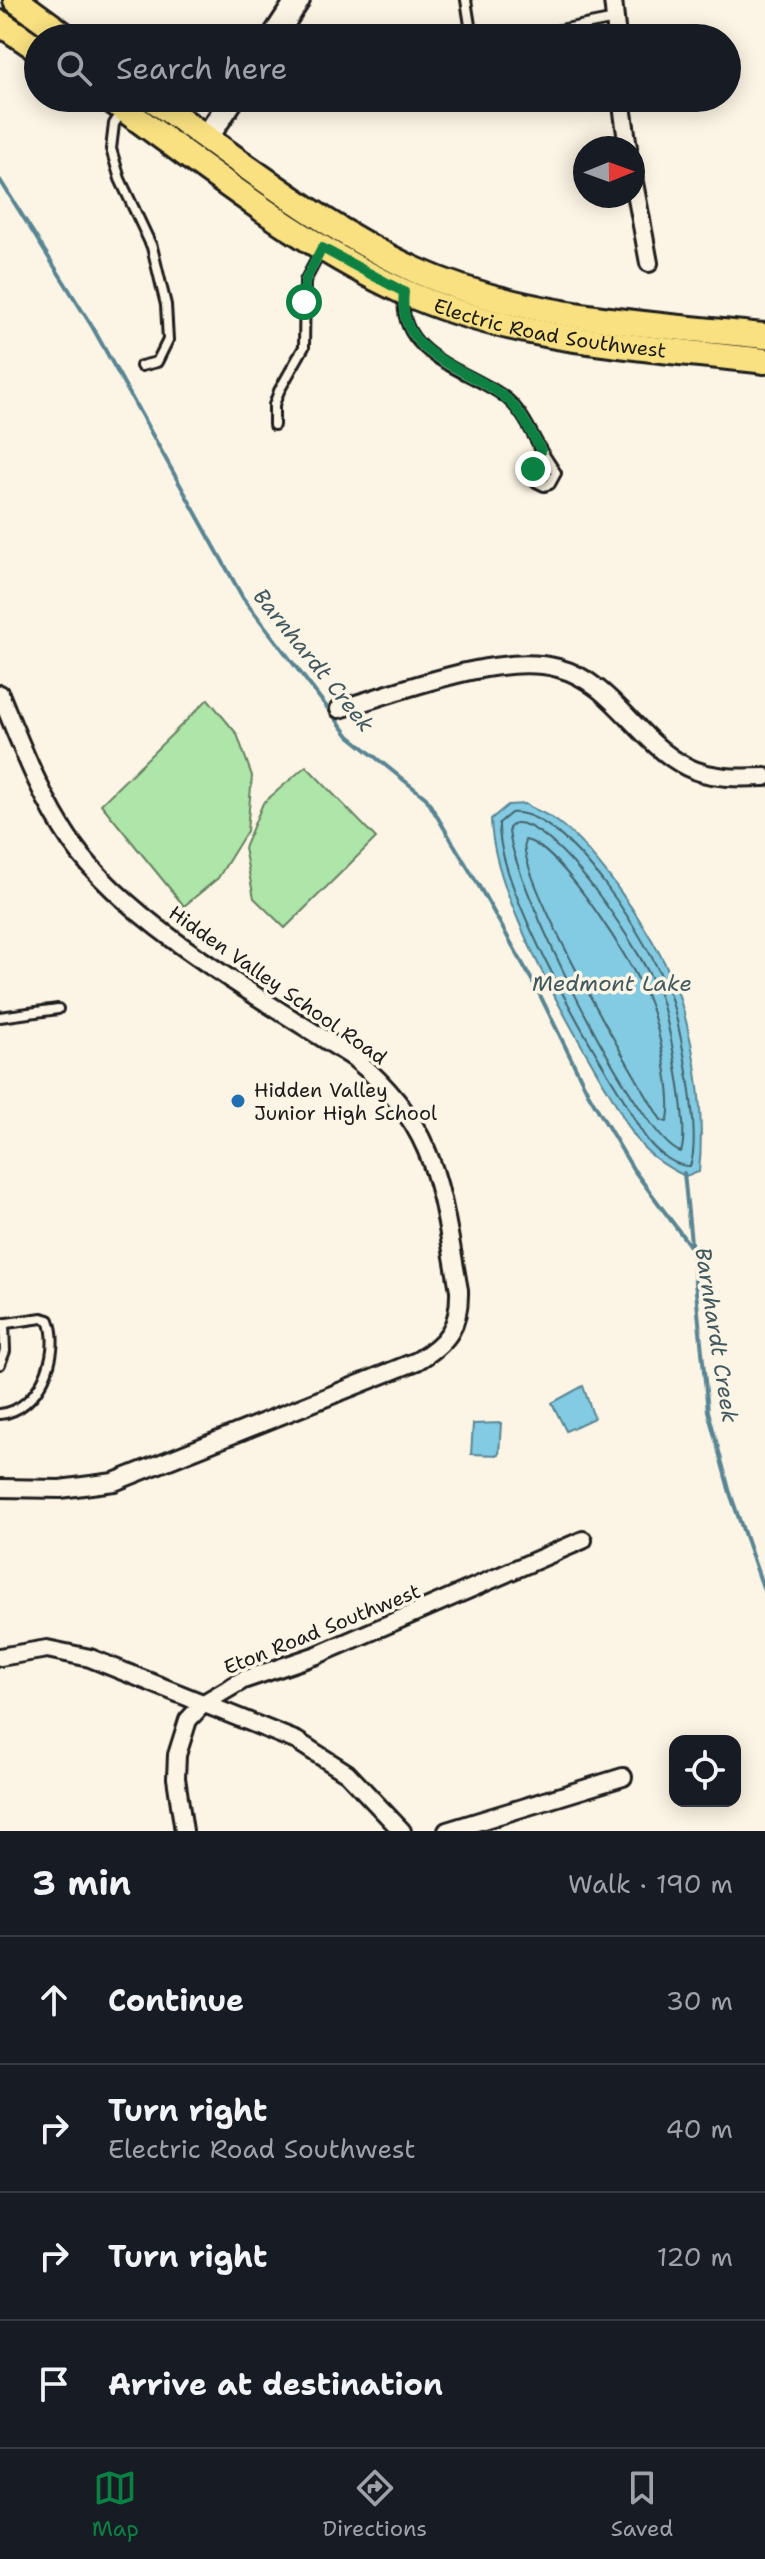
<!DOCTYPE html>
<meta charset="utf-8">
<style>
body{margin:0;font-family:"Shantell Sans",sans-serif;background:#242831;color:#f1f3f6}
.controls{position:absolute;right:24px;bottom:24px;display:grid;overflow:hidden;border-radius:16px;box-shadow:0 4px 20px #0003}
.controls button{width:72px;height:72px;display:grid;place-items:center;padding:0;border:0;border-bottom:2px solid #363941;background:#171b24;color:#f1f3f6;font:40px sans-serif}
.compass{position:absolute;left:573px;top:136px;width:72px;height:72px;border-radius:50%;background:#171b24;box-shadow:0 4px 20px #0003;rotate:89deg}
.stop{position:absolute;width:24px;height:24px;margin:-18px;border:6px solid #0b8043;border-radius:50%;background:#fff}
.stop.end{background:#0b8043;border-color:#fff;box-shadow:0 2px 8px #0008}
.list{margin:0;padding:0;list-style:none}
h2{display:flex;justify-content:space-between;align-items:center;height:104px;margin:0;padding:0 32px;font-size:34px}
h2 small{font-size:26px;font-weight:400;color:#9ea1a6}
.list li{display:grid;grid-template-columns:52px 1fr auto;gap:24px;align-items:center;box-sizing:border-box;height:128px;padding:0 32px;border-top:2px solid #363941}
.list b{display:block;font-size:30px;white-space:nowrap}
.list p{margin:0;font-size:26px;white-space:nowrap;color:#9ea1a6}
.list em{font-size:26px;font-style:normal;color:#9ea1a6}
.icon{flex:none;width:44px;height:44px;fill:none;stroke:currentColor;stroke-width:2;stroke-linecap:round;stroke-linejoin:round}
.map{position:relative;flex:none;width:765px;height:1831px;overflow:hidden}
.search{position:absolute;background:#171b24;box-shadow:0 4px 20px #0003;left:24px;right:24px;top:24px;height:88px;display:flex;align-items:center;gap:20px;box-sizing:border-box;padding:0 28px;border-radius:44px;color:#9ea1a6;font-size:30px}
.sheet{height:616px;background:#171b24}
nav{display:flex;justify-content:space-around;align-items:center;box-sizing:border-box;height:112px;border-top:2px solid #363941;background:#171b24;font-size:22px;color:#9ea1a6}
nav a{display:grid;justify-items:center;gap:4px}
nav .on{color:#0b8043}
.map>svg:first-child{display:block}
.green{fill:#aee5a8;stroke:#658062;stroke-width:2}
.water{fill:#82cbe2;stroke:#598593;stroke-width:2}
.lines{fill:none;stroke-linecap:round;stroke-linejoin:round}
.shore{stroke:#45626b;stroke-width:2}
.stream{stroke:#598593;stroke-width:4}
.lane-casing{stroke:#1c1c1c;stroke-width:14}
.street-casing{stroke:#1c1c1c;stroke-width:22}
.secondary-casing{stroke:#1c1c1c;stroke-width:28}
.primary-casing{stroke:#1c1c1c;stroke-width:30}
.lane{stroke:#fcf5e5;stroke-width:8}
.street{stroke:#fcf5e5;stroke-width:16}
.secondary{stroke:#fcf5e5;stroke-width:22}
.primary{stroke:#f9e181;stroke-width:24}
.route{stroke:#0b8043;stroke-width:10}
.poi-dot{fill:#1f6fb2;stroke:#fcf5e5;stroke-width:3}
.labels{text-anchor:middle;stroke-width:7;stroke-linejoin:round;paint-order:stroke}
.street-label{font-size:20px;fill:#1c1c1c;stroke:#fcf5e5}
.poi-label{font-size:20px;fill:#1c1c1c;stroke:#fcf5e5;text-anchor:start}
.water-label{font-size:22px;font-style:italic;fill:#405961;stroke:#fcf5e5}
</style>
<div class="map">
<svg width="765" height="1831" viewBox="0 0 765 1831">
<rect width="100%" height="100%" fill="#fcf5e5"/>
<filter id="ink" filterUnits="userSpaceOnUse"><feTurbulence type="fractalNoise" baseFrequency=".0125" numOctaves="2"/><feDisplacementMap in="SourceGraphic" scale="16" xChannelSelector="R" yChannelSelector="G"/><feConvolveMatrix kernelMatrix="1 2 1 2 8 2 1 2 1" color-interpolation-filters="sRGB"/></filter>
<g filter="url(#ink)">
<path class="green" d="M208 699 237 734 252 776 247 831 218 878 184 906 101 804Z
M306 766 376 838 285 928 254 898 244 848 263 803Z"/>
<path class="water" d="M525 804C534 809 544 813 552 818 594 844 664 949 679 996 696 1051 705 1115 699 1172L685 1176C670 1169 657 1161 645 1149 631 1135 622 1114 612 1097 572 1031 492 894 491 819L508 805Z
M583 1386 594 1418 566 1431 552 1403Z
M501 1423 499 1455 471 1454 473 1424Z"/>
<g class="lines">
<path class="shore" d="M511 813C568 808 653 949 670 996 681 1027 702 1138 690 1166 676 1167 658 1153 649 1142 639 1130 632 1114 624 1100 588 1042 497 887 499 823Z
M515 823C559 821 649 962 662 1002 670 1030 690 1128 681 1152 641 1143 508 874 509 828Z
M525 840C560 845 636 968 649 1002 658 1025 675 1100 667 1122L661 1120C637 1081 515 873 525 840Z"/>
<path class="stream" d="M0 180 93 328 243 598 349 736 426 798 483 893 538 991 588 1093 633 1169 690 1246
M684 1173 708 1411 730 1493 765 1593"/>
<g class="lane-casing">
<path id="lane" d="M466 0 472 38
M520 38 615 19
M121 113 114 124 111 149 120 179 152 247 166 305 168 340 157 362 141 366
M404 296C397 355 465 369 502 395 521 408 530 430 541 450
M274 425V405L279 391 304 347 305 281 322 249
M541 450 556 473 550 484 544 486 534 481 533 469Z
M0 1017 58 1009
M0 1324 42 1318 49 1320C62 1354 38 1411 0 1414
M0 1364 5 1351 4 1324"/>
</g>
<g class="street-casing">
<path id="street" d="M613 0 617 38
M621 98 628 148
M633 177 649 263
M0 694C21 745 41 798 72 843 130 926 268 1002 354 1058 439 1128 440 1188 459 1290 460 1326 448 1343 417 1361L114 1482 60 1489 0 1488
M339 709C400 692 497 652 558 668 613 682 638 743 687 767 711 779 739 778 765 777
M0 1657 47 1649 90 1658 297 1741 347 1773 402 1831
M184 1831 176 1778 177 1755 188 1720 204 1703 243 1680 317 1655 583 1540
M447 1831 623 1777"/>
</g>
<g class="secondary-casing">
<path id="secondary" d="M273 38 298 0
M207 137 233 98"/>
</g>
<g class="primary-casing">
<g id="primary">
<path d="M16 0 68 38"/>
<path d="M0 23 38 49"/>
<path id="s1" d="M108 98C203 165 296 242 402 291 515 342 644 347 765 361"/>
<path d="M151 98C236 158 320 226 415 270 524 319 648 324 765 336"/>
</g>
</g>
<use href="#lane" class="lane"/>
<use href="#street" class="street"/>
<use href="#secondary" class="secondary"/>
<use href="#primary" class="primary"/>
</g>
</g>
<g class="lines" filter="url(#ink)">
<path class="route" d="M304 302 305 281 322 248 404 292C396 355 463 366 502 395 521 409 530 431 541 450L533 469"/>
</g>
<circle class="poi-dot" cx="238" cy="1101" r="8"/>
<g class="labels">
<g class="street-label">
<text dy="7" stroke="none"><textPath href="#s1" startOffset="506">Electric Road Southwest</textPath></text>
<text transform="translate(278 985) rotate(35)" y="7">Hidden Valley School Road</text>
<text transform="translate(322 1629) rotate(-22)" y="7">Eton Road Southwest</text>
</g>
<g class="poi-label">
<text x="254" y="1097">Hidden Valley<tspan x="254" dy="23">Junior High School</tspan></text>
</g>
<g class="water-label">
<text transform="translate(314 660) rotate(51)" y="8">Barnhardt Creek</text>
<text x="612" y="991">Medmont Lake</text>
<text transform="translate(717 1335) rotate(81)" y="8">Barnhardt Creek</text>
</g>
</g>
</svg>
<div class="controls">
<button><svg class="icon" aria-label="locate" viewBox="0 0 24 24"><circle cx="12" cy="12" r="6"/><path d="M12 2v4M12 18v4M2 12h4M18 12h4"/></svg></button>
</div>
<svg class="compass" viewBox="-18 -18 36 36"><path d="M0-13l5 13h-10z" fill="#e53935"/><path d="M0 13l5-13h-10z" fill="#9ea1a6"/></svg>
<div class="stop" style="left:304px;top:302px"></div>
<div class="stop end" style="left:533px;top:469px"></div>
<div class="search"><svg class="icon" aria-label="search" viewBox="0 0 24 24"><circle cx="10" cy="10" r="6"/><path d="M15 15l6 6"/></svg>Search here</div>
</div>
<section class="sheet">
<h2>3 min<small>Walk · 190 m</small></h2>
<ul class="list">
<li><svg class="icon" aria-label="ahead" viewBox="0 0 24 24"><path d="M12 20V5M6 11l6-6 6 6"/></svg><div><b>Continue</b></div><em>30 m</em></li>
<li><svg class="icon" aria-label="right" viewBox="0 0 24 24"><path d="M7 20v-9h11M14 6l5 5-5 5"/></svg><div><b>Turn right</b><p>Electric Road Southwest</p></div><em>40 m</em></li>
<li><svg class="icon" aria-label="right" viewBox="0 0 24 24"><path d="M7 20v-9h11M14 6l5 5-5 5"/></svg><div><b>Turn right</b></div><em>120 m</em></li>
<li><svg class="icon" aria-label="arrive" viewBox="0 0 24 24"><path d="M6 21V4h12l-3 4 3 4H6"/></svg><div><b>Arrive at destination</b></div></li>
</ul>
</section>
<nav>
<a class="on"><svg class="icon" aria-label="map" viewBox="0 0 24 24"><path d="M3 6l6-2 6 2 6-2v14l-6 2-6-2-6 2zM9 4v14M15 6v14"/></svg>Map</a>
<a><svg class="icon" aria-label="directions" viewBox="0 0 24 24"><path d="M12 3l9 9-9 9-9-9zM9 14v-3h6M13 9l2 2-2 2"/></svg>Directions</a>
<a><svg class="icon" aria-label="saved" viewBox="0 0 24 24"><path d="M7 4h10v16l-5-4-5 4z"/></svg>Saved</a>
</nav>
